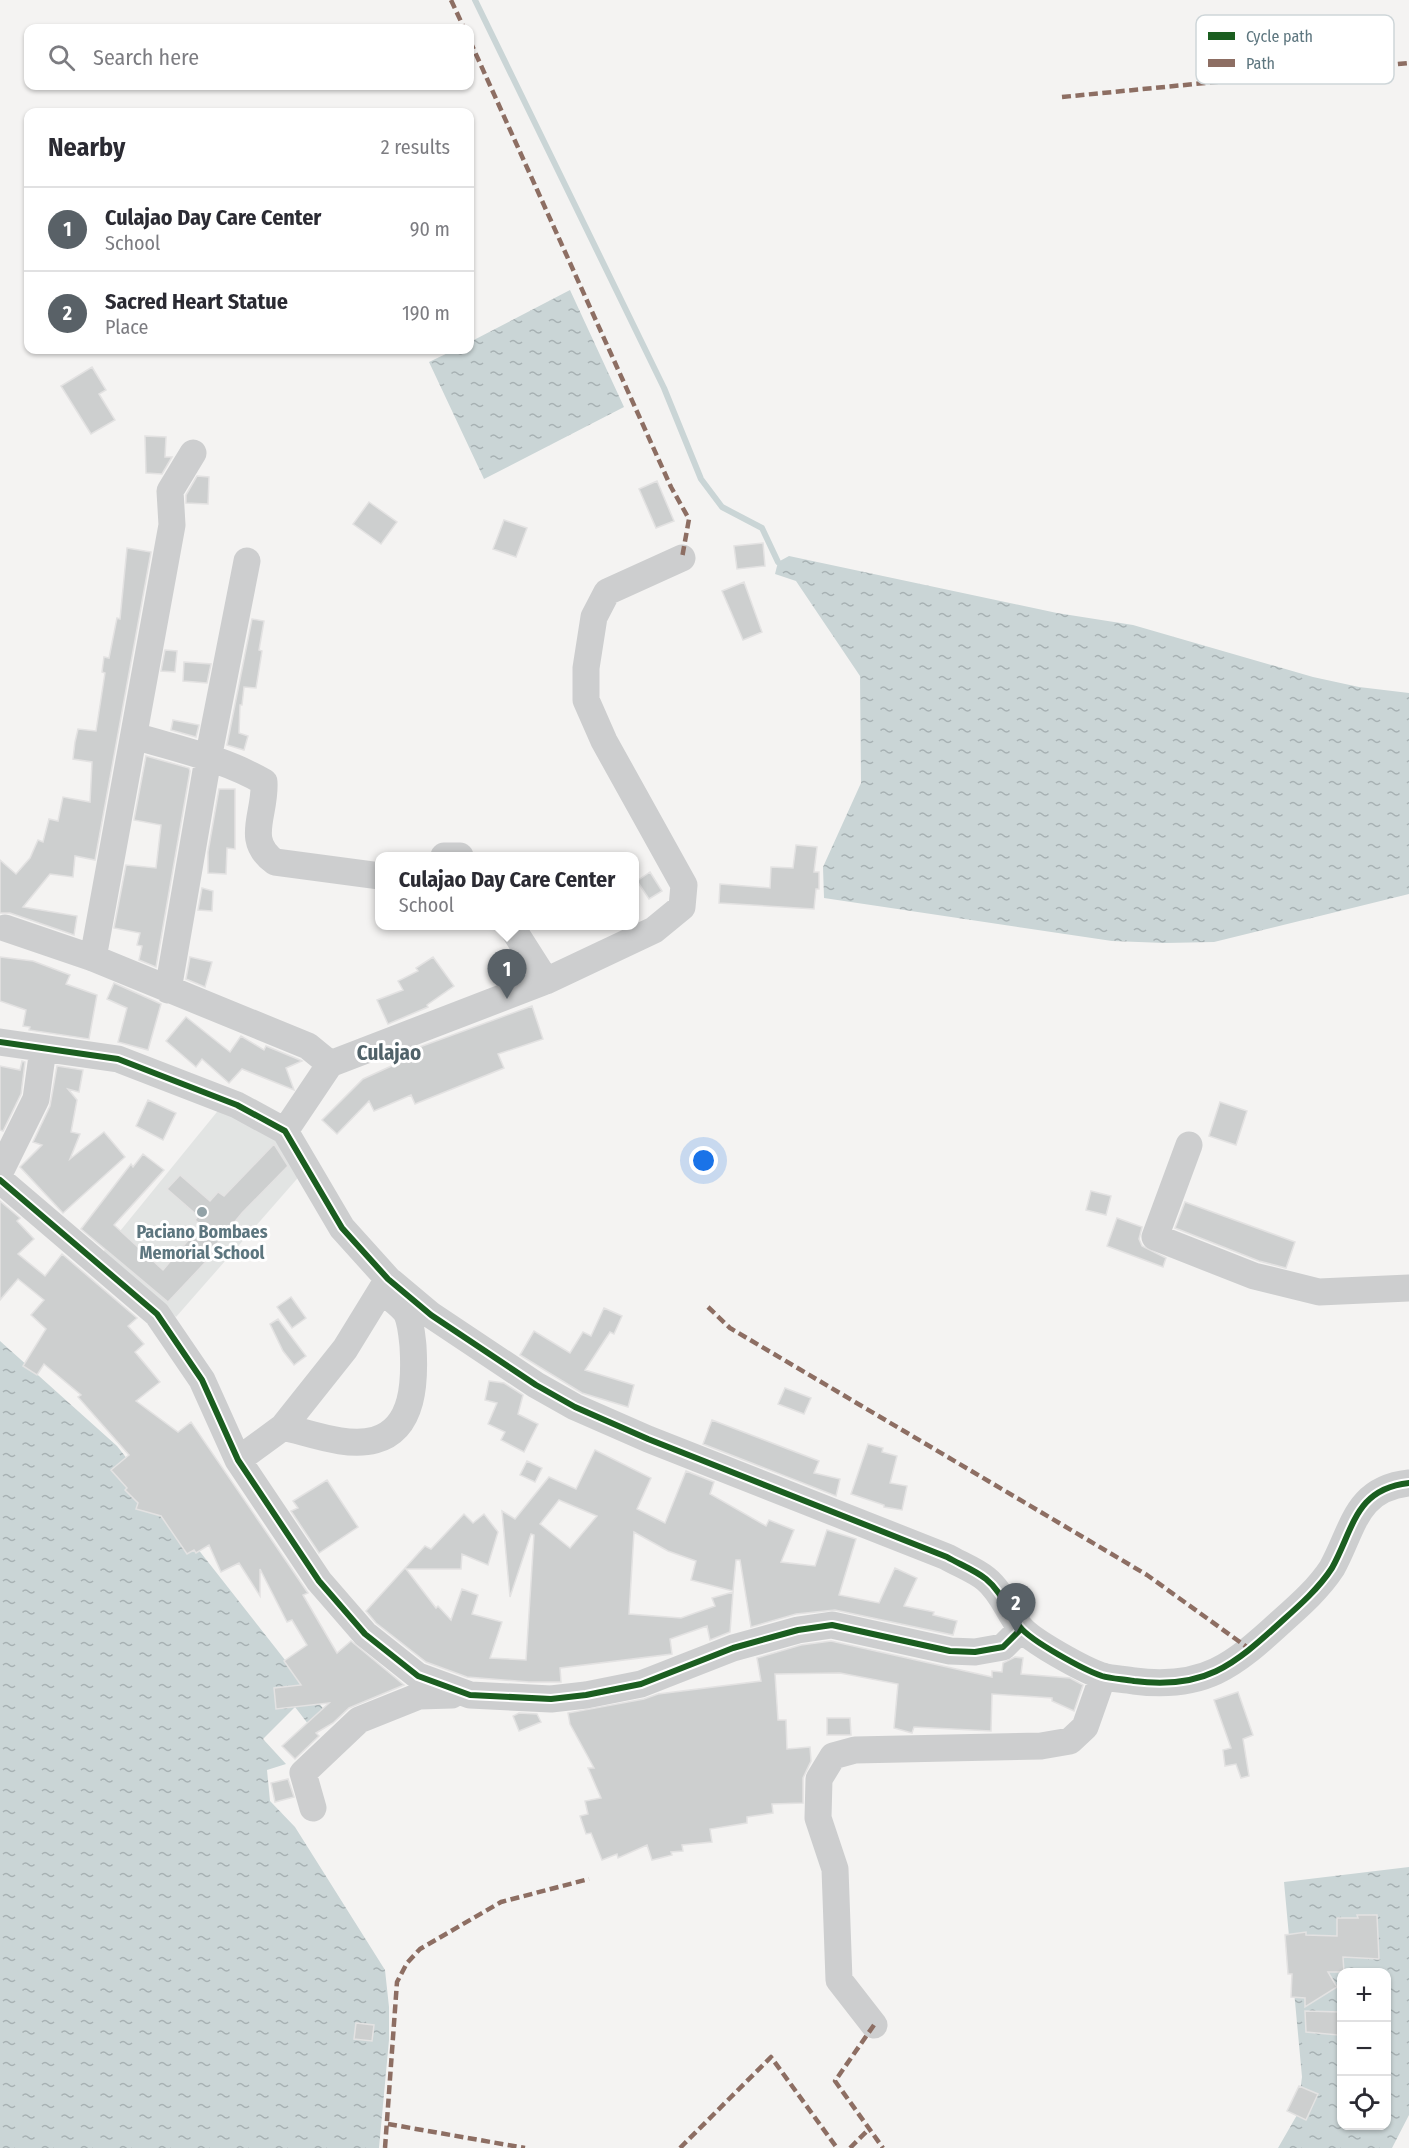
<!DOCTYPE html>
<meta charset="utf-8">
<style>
body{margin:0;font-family:"Fira Sans Condensed",sans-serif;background:#f7f7f7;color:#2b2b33}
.controls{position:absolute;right:18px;bottom:18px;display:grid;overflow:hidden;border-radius:12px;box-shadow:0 2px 4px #0004}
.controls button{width:54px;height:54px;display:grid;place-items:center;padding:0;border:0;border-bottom:2px solid #e1e1e2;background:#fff;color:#2b2b33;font:30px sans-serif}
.you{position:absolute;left:704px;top:1161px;width:21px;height:21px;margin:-15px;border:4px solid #fff;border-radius:50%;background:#1a73e8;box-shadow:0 0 0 9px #1a73e833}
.badge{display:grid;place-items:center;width:39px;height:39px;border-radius:50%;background:#596167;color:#fff;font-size:20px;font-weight:700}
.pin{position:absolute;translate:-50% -50px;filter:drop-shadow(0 2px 3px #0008)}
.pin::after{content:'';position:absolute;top:32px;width:21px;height:18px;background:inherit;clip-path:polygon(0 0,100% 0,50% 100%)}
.popup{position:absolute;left:375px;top:852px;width:264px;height:78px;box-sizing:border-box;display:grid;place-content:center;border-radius:12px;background:#fff;filter:drop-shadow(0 2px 4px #0005);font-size:20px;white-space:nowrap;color:#7c7c81}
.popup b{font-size:22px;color:#2b2b33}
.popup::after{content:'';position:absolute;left:50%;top:100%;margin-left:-12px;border:12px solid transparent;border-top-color:#fff}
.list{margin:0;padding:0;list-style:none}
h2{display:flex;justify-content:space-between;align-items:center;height:78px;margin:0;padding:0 24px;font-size:26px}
h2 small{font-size:20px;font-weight:400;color:#7c7c81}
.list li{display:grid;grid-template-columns:39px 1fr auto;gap:18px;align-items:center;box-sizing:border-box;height:84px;padding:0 24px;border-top:2px solid #e1e1e2}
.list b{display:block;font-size:22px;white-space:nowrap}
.list p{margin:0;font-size:20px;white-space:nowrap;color:#7c7c81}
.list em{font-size:20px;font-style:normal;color:#7c7c81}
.icon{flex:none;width:33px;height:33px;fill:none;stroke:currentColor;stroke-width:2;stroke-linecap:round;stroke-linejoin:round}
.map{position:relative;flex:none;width:1409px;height:2148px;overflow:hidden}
.search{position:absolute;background:#fff;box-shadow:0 2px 4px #0004;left:24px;top:24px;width:450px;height:66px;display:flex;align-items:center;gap:15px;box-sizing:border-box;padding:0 21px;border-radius:12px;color:#7c7c81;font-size:22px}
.panel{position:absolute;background:#fff;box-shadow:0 2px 4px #0004;left:24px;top:108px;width:450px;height:246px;border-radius:12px}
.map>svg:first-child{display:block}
.built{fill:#e2e4e3}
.water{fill:url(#water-ripples);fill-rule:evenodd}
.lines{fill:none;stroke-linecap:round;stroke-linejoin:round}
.stream{stroke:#cad5d6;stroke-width:6}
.building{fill:#cdcfcf;stroke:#e3e2e2;stroke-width:1.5;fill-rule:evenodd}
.minor{stroke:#cdcecf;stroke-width:27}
.quiet{stroke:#8d6e63;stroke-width:4.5;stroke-dasharray:9 4.5;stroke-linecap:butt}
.cycleway-casing{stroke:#fff;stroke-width:10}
.cycleway{stroke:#1b5e20;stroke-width:6}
.poi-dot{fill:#92a2a7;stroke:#fff;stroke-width:2}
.labels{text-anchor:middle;stroke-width:6;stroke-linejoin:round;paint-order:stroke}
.poi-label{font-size:18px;font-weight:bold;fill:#5d767f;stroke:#fff}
.quarter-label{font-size:21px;font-weight:bold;fill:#506269;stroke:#fff}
.key{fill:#fff;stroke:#ced6d9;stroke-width:1.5}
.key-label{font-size:16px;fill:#5d767f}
</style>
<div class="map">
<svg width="1409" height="2148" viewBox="0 0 1409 2148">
<defs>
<pattern id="water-ripples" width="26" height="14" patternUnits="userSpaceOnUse" patternTransform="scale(1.5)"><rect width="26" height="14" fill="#cad5d6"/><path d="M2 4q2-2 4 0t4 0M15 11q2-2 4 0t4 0" fill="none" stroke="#a7b1b3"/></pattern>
</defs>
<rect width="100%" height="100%" fill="#f4f3f2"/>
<path class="built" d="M221 1107 278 1138 303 1172 176 1317 103 1252Z"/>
<path class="water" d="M570 290 624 407 484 479 429 362 454 350H470V342Z
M789 556 1057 613 1133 625 1313 677 1359 687 1409 693V894L1214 942 1165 943 1112 941 824 898 823 867 861 783 860 676 796 581 775 574 778 562Z
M0 1341 117 1446 329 1716 312 1729 295 1707 263 1739 286 1764 267 1770 270 1801 295 1827 385 1970 389 2007V2040L379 2148H0Z
M1409 1867V2115L1392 2148H1278L1297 2115 1302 2077 1284 1882ZM1342 1972H1386V2126H1342Z"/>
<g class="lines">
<path class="stream" d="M475 0 664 388 701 479 722 507 762 528 778 562"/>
</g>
<path class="building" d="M92 367 106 390 99 394 115 420 91 434 61 386Z
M145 436 166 437 165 457H172L162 474 146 473Z
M197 476 209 477 208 504 186 503V495Z
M657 481 674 521 656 528 639 489Z
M369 502 397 522 381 544 353 524Z
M504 520 527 528 516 557 493 549Z
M763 543 765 566 737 569 734 546Z
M127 548 151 552 95 860 75 856 73 877 50 874 23 907 77 916 74 935 10 913H0V860L16 874 30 858 38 840 43 842 49 819 58 821 63 797 90 802 92 762 73 759 75 742 78 729 96 731 105 673 102 672 104 657 109 658 117 618 120 619Z
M744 582 762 632 743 640 722 591Z
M252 619 264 621 259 650 262 651 256 688 244 687 242 705H240L239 733 248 736 244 750 227 745Z
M165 650 177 651 175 672 161 671Z
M184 662 211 664 207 683 183 681Z
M173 720 199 725 196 737 171 730Z
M146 756 189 768 190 771 156 967 139 960 142 946 137 945 140 933 114 928 126 865 156 868 161 825 134 820Z
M219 789H235V849L227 848 226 874 208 873V852Z
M796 845 817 847 814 872H819V889H816L814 909 719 903 720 884 770 888 771 867 793 868Z
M650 872 662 891 649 899 637 881Z
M202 888 213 891 212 911 198 910Z
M0 957 33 961 70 975 66 984 97 995 89 1039 29 1030 30 1027 23 1026 26 1010 0 1001Z
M190 957 212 962 205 987 186 979Z
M433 957 454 986 427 1005 428 1007 388 1024 377 1000 403 990 398 981 418 971 416 968Z
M114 983 161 1004 148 1050 118 1042 127 1008 107 999Z
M532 1006 543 1039 498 1054 504 1068 415 1104 411 1095 374 1111 369 1101 337 1134 322 1120 363 1079 398 1063 395 1056Z
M186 1017 230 1052 241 1036 264 1050 266 1046 300 1060 302 1061 286 1068 294 1090 242 1069 229 1083 202 1059 196 1067 166 1041Z
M22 1061 25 1062 21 1094 3 1131 0 1130V1066L20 1070Z
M57 1066 83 1070 79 1092 68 1089 77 1100 71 1132 80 1134 70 1159 104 1132 125 1157 63 1213 20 1167 42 1145 33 1142 50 1106Z
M148 1100 176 1113 163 1140 136 1126Z
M1220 1102 1247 1111 1236 1145 1209 1136Z
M274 1144 288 1166 242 1213 215 1246 218 1249 168 1302 81 1229 131 1164 133 1167 143 1154 164 1170 114 1225 163 1270 201 1225 195 1220 198 1216 167 1189 180 1175 210 1201 218 1192 224 1196Z
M1091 1191 1111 1196 1106 1215 1086 1210Z
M0 1201 20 1218 17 1221 34 1239 18 1254 45 1276 62 1254 137 1318 128 1326 144 1344 135 1352 160 1382 136 1401 178 1432 191 1422 308 1593 303 1595 337 1653 351 1641 404 1685 349 1708 333 1723 316 1733 319 1736 295 1759 282 1746 329 1703 276 1709 274 1688 301 1685 284 1661 307 1645 292 1620 287 1622 260 1569V1596L239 1563 221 1572 209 1545 196 1553 194 1550 187 1554 161 1516 136 1509 138 1503 125 1490 127 1488 111 1470 129 1455 78 1397 81 1395 44 1364 37 1375 23 1366 46 1329 31 1315 44 1300 18 1279 0 1300Z
M1185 1202 1295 1242 1286 1268 1259 1261 1175 1228Z
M1117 1218 1142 1227 1139 1239 1142 1246 1166 1258 1163 1267 1107 1246Z
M291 1297 306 1318 292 1328 277 1307Z
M604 1308 622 1316 614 1334 610 1332 585 1370 634 1385 628 1407 582 1393 520 1355 534 1331 570 1353 583 1332 591 1336Z
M278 1319 306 1356 294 1365 283 1351 270 1324Z
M489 1381 504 1383 523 1395 518 1414 538 1424 524 1452 501 1440 505 1432 488 1424 497 1403 485 1400Z
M785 1388 811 1398 804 1414 778 1404Z
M712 1420 819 1461 814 1473 840 1479 836 1496 703 1444Z
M868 1444 883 1448 882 1452 897 1456 890 1483 907 1486 902 1510 884 1507V1505L851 1494Z
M595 1450 651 1478 637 1509 665 1523 686 1471 714 1482 710 1494 766 1526 769 1520 794 1530 781 1562 815 1566 827 1530 856 1539 839 1595 879 1603 895 1568 917 1578 904 1606 934 1612 933 1615 957 1621 953 1635 835 1610 796 1614 751 1627 740 1560H736L733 1591 691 1580 696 1561 668 1551 634 1532 629 1614 681 1618 715 1606 712 1598 733 1592 730 1632 710 1640 707 1626 670 1639 672 1654 560 1668 561 1682H529L467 1677 426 1662 376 1623 366 1611 425 1546 431 1549 464 1514 473 1523 484 1514 498 1532 488 1565 462 1554 461 1569H406L436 1608 438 1606 451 1620 462 1589 478 1595 472 1614 502 1622 490 1658 526 1660 534 1535 531 1534 510 1597 502 1511 515 1519 549 1477 576 1489ZM559 1500 597 1516 570 1548 540 1524Z
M527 1461 542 1468 535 1482 520 1475Z
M327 1480 358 1527 319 1553 291 1511 298 1508 293 1501Z
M831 1641 992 1677V1671L1002 1672 1003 1663 1015 1657 1023 1658 1021 1674 1070 1678 1083 1685 1074 1711 1052 1701V1698L992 1694 991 1731 914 1727 912 1733 894 1728 898 1684 840 1673 775 1674 778 1720H786L787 1749 810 1747 811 1761 803 1778V1803L772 1804 773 1813 747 1817V1823L710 1829 712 1842 682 1845 683 1851 671 1852 672 1855 652 1860 647 1845 618 1858 617 1854 602 1860 591 1833 586 1834 580 1816 588 1814 585 1801 601 1798 588 1768H594L570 1724 568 1713 644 1699 658 1694 761 1681 757 1658 801 1645Z
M1238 1692 1253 1735 1243 1739 1249 1776 1241 1778 1236 1764 1225 1766 1223 1750 1231 1748 1214 1700Z
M519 1713 537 1714 541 1722 519 1731 513 1716Z
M827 1718H850L851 1735H827Z
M288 1779 294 1797 275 1802 271 1783Z
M1357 1915H1377L1379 1959 1343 1957 1344 1972H1328L1337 1987 1305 2007V1998L1291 1997 1292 1974H1288L1285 1935 1306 1932V1935L1337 1936V1918H1358Z
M1305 2011 1340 2012 1338 2035 1306 2032Z
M356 2023 374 2025 372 2041 354 2039Z
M1299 2086 1318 2094 1306 2120 1287 2111Z"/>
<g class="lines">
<path class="minor" d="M135 736C177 749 225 759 264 782 266 815 244 840 275 862L380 876
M444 856H460
M511 926 546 981
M5 928 93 958 308 1046 330 1064
M93 958 172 525 170 491 193 453
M168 990 208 759 247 561
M0 1042 118 1059 237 1105 285 1131 342 1228 388 1279 431 1315 536 1385 575 1407 648 1439 947 1557C959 1564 975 1570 986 1579 1002 1592 1008 1612 1020 1627 1031 1641 1084 1670 1102 1676 1112 1679 1124 1679 1134 1681 1204 1690 1233 1666 1282 1621 1300 1605 1319 1588 1332 1568 1354 1528 1355 1489 1409 1483
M285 1131 330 1064 546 981 654 930 682 907 684 885 604 741 586 700V668L594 617 607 592 682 558
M1189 1145 1155 1237 1254 1276 1319 1292 1409 1288
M0 1172 36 1099 43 1049
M0 1180 157 1314 202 1380 238 1460 319 1581 365 1634 418 1676 470 1695 551 1699 586 1695 641 1684 733 1648 798 1630 832 1625 950 1651 975 1652 1003 1647 1021 1629
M283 1427C310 1433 347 1448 375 1440 415 1429 415 1379 413 1346 412 1336 411 1323 407 1314 403 1307 393 1300 387 1295
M238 1460 283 1427 345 1349 388 1279
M313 1808 303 1773 359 1720 419 1696 452 1695
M874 2025 839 1980 835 1869 818 1818 819 1779 833 1756 855 1750 1041 1746 1070 1741 1085 1727 1103 1676"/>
<path class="quiet" d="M451 0 464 28
M470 41 671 487 689 519 682 558
M1062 97 1409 63
M708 1307 730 1328 1147 1575 1251 1650
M874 2025 835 2081 883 2148
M388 2124 525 2148
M385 2148 397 1982 407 1963 420 1949 501 1902 589 1879
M680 2148 771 2057 837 2148
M850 2148 869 2129"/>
<g class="cycleway-casing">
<path id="cycleway" d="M0 1042 118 1059 237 1105 285 1131 342 1228 388 1279 431 1315 536 1385 575 1407 648 1439 947 1557C959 1564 975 1570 986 1579 1002 1592 1008 1612 1020 1627 1031 1641 1084 1670 1102 1676 1112 1679 1124 1679 1134 1681 1204 1690 1233 1666 1282 1621 1300 1605 1319 1588 1332 1568 1354 1528 1355 1489 1409 1483
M0 1180 157 1314 202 1380 238 1460 319 1581 365 1634 418 1676 470 1695 551 1699 586 1695 641 1684 733 1648 798 1630 832 1625 950 1651 975 1652 1003 1647 1021 1629"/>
</g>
<use href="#cycleway" class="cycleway"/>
</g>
<circle class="poi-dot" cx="202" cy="1212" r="6"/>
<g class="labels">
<g class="poi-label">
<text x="202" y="1238">Paciano Bombaes<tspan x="202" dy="21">Memorial School</tspan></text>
</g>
<g class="quarter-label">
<text x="389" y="1060">Culajao</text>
</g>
</g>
<rect x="1196" y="15" width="198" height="69" rx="9" class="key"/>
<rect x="1208" y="32" width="27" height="8" fill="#1b5e20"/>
<rect x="1208" y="59" width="27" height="8" fill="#8d6e63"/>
<g class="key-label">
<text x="1246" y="42">Cycle path</text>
<text x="1246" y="69">Path</text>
</g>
</svg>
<div class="controls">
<button>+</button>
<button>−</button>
<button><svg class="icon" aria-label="locate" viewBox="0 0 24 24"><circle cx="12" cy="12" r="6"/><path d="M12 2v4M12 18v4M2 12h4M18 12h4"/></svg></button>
</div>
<div class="you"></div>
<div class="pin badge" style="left:507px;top:999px">1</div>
<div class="popup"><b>Culajao Day Care Center</b>School</div>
<div class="pin badge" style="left:1016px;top:1633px">2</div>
<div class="search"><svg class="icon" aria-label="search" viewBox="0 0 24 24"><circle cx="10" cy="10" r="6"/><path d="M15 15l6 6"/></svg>Search here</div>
<section class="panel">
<h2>Nearby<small>2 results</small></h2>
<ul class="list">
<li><span class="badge">1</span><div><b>Culajao Day Care Center</b><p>School</p></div><em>90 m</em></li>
<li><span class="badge">2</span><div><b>Sacred Heart Statue</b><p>Place</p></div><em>190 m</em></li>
</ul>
</section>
</div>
